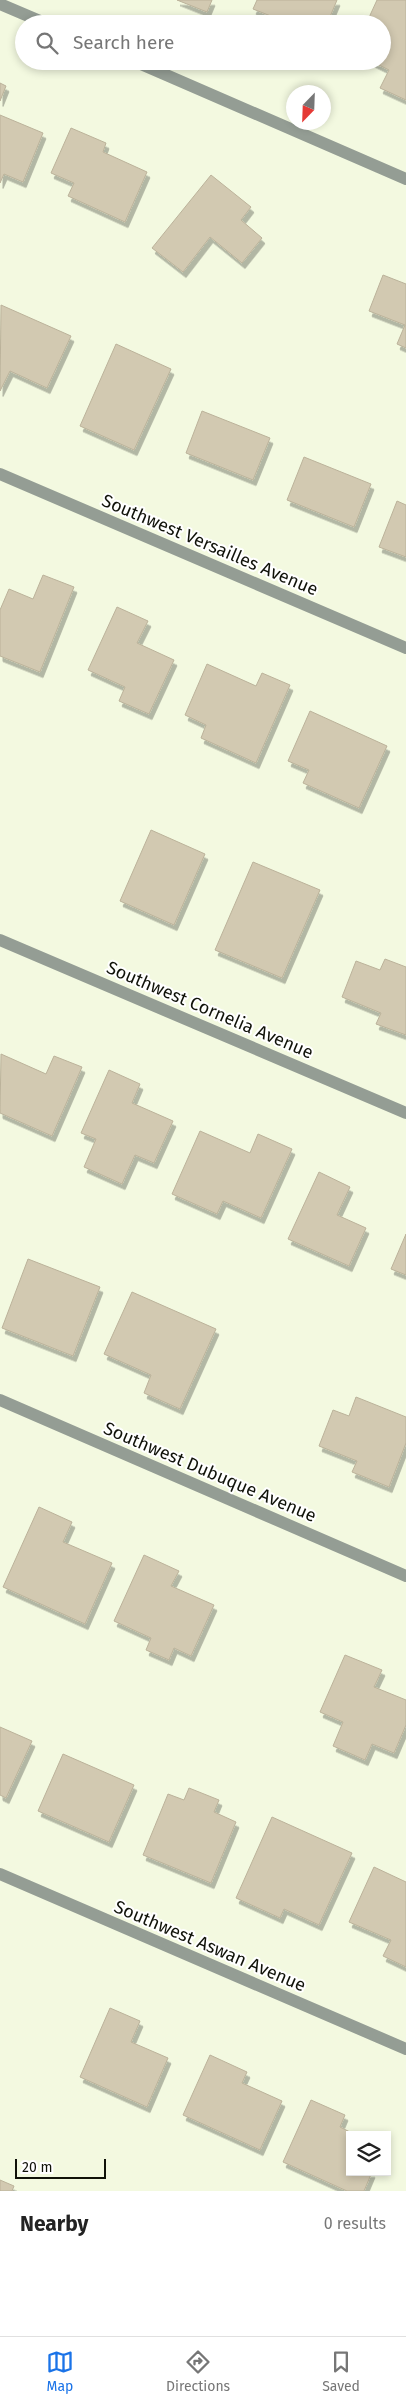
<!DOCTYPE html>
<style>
body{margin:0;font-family:"Fira Sans",sans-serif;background:#f6f6f6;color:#222}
.controls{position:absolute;right:15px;bottom:15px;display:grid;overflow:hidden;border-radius:0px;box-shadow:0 2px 8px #0003}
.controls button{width:45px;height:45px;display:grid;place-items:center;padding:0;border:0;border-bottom:1px solid #e0e0e0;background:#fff;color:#222;font:25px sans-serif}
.compass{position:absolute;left:286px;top:85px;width:45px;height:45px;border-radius:50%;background:#fff;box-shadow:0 2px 8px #0003;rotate:203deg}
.scale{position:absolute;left:15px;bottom:12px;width:91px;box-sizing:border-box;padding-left:5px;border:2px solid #101209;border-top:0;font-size:14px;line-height:18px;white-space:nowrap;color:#101209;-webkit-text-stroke:4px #fff;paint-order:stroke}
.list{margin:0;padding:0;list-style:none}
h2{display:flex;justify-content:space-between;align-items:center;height:65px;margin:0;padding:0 20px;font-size:21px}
h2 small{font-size:16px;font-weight:400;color:#767676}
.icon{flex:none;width:28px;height:28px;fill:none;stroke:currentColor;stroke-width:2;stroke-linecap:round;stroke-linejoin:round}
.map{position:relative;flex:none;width:406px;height:2191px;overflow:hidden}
.search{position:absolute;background:#fff;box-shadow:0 2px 8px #0003;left:15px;right:15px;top:15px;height:55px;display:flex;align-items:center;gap:12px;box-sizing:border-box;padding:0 18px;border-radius:28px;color:#767676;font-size:19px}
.sheet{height:145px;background:#fff}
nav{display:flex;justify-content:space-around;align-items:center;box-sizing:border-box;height:70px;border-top:1px solid #e0e0e0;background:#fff;font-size:14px;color:#767676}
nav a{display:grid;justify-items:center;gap:2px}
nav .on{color:#1a73e8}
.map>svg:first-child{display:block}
.building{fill:#d2c9b1;stroke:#bbb29a;filter:url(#shadow)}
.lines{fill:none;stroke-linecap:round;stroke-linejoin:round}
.minor{stroke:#949d94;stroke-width:12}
.labels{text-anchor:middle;stroke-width:4;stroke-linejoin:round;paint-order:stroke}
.street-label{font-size:18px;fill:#101209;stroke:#fff}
</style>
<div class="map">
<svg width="406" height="2191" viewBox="0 0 406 2191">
<defs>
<filter id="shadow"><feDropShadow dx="3" dy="5.5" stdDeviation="0" flood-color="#0004"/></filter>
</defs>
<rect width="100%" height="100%" fill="#f3f9e0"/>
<path class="building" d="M177 0H212L207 12Z
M257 0H337L327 24H291L253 9Z
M377 0H406V100L380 88 389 70 371 61H382V24H366Z
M0 83 6 86 0 101Z
M0 115 43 133 23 182 4 174 0 183Z
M71 128 106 143 103 152 147 172 125 222 68 196 74 183 51 173Z
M211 175 251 207 241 220 262 238 242 263 210 237 183 272 152 248Z
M383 275 406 284V348L397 344 405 325 369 311Z
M1 305 71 336 47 388 10 371 0 391Z
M116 344 171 369 134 450 80 426Z
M202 411 270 438 253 480 186 453Z
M304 457 371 484 354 527 287 500Z
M397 501 406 505V557L379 547Z
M43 575 74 587 40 672 0 656V610L9 589 33 599Z
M117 607 148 621 137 643 174 660 149 714 119 701 125 687 88 670Z
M207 664 256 686 262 673 290 685 256 763 201 738 206 725 185 715Z
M310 711 387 746 359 808 303 783 309 770 288 761Z
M151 830 205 854 174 925 120 901Z
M253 862 320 890 282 978 215 950Z
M385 959 406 967V1035L376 1024 381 1013 342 997 356 961 380 970Z
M1 1054 46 1074 54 1056 82 1067 52 1136 0 1113Z
M109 1070 140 1084 132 1103 173 1121 154 1163 135 1155 122 1184 84 1167 96 1139 81 1133Z
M200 1131 250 1153 258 1134 292 1149 261 1218 223 1201 217 1214 172 1194Z
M319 1172 350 1187 337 1215 366 1228 349 1266 288 1239Z
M406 1234V1275L391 1269Z
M28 1259 100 1287 73 1356 2 1328Z
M132 1292 216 1329 180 1409 144 1393 151 1375 104 1354Z
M356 1397 406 1417V1443L389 1487 352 1472 357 1461 319 1446 333 1410 349 1416Z
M39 1507 72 1522 63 1542 112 1563 85 1624 3 1587Z
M144 1555 179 1571 171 1586 214 1605 191 1656 174 1648 169 1660 146 1650 151 1638 114 1621Z
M345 1655 382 1670 374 1687 406 1700V1725L394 1753 372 1744 365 1760 333 1746 343 1722 320 1712Z
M0 1727 32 1741 6 1798 0 1795Z
M63 1754 134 1785 109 1842 38 1811Z
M189 1788 219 1800 214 1812 236 1822 211 1883 143 1855 168 1794 184 1800Z
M272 1817 352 1853 319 1925 284 1909 280 1918 236 1898Z
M374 1867 406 1882V1967L383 1956 391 1940 349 1922Z
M110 2008 140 2021 131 2042 168 2058 147 2107 80 2077Z
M210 2055 247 2072 242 2083 282 2101 260 2150 183 2115Z
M311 2100 345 2115 340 2127 356 2135H350V2172H372L364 2191H347L283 2162Z
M0 2180 14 2186 12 2191H0Z"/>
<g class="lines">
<path class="minor" d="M0 4 47 24
M134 61 406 179
M0 474 406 648
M0 940 406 1113
M0 1400 406 1576
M0 1874 406 2049"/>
</g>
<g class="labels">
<g class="street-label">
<text transform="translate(210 545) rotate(23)" y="6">Southwest Versailles Avenue</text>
<text transform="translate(210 1010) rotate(23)" y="6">Southwest Cornelia Avenue</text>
<text transform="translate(210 1472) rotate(23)" y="6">Southwest Dubuque Avenue</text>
<text transform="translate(210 1946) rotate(23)" y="6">Southwest Aswan Avenue</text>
</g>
</g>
</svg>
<div class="controls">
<button><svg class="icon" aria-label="layers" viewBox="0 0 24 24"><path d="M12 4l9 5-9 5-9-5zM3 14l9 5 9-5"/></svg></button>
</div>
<svg class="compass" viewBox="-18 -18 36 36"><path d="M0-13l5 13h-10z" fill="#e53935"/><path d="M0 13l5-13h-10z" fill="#767676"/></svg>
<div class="scale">20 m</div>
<div class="search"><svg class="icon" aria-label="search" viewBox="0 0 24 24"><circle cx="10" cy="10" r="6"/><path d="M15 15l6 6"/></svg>Search here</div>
</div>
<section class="sheet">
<h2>Nearby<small>0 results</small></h2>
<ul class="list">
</ul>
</section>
<nav>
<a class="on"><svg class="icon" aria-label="map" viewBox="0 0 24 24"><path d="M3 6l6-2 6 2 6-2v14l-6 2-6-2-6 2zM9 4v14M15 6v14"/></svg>Map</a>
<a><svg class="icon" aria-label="directions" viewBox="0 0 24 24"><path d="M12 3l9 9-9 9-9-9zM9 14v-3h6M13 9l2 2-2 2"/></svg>Directions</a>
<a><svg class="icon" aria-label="saved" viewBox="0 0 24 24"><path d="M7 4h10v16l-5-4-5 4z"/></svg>Saved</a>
</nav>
